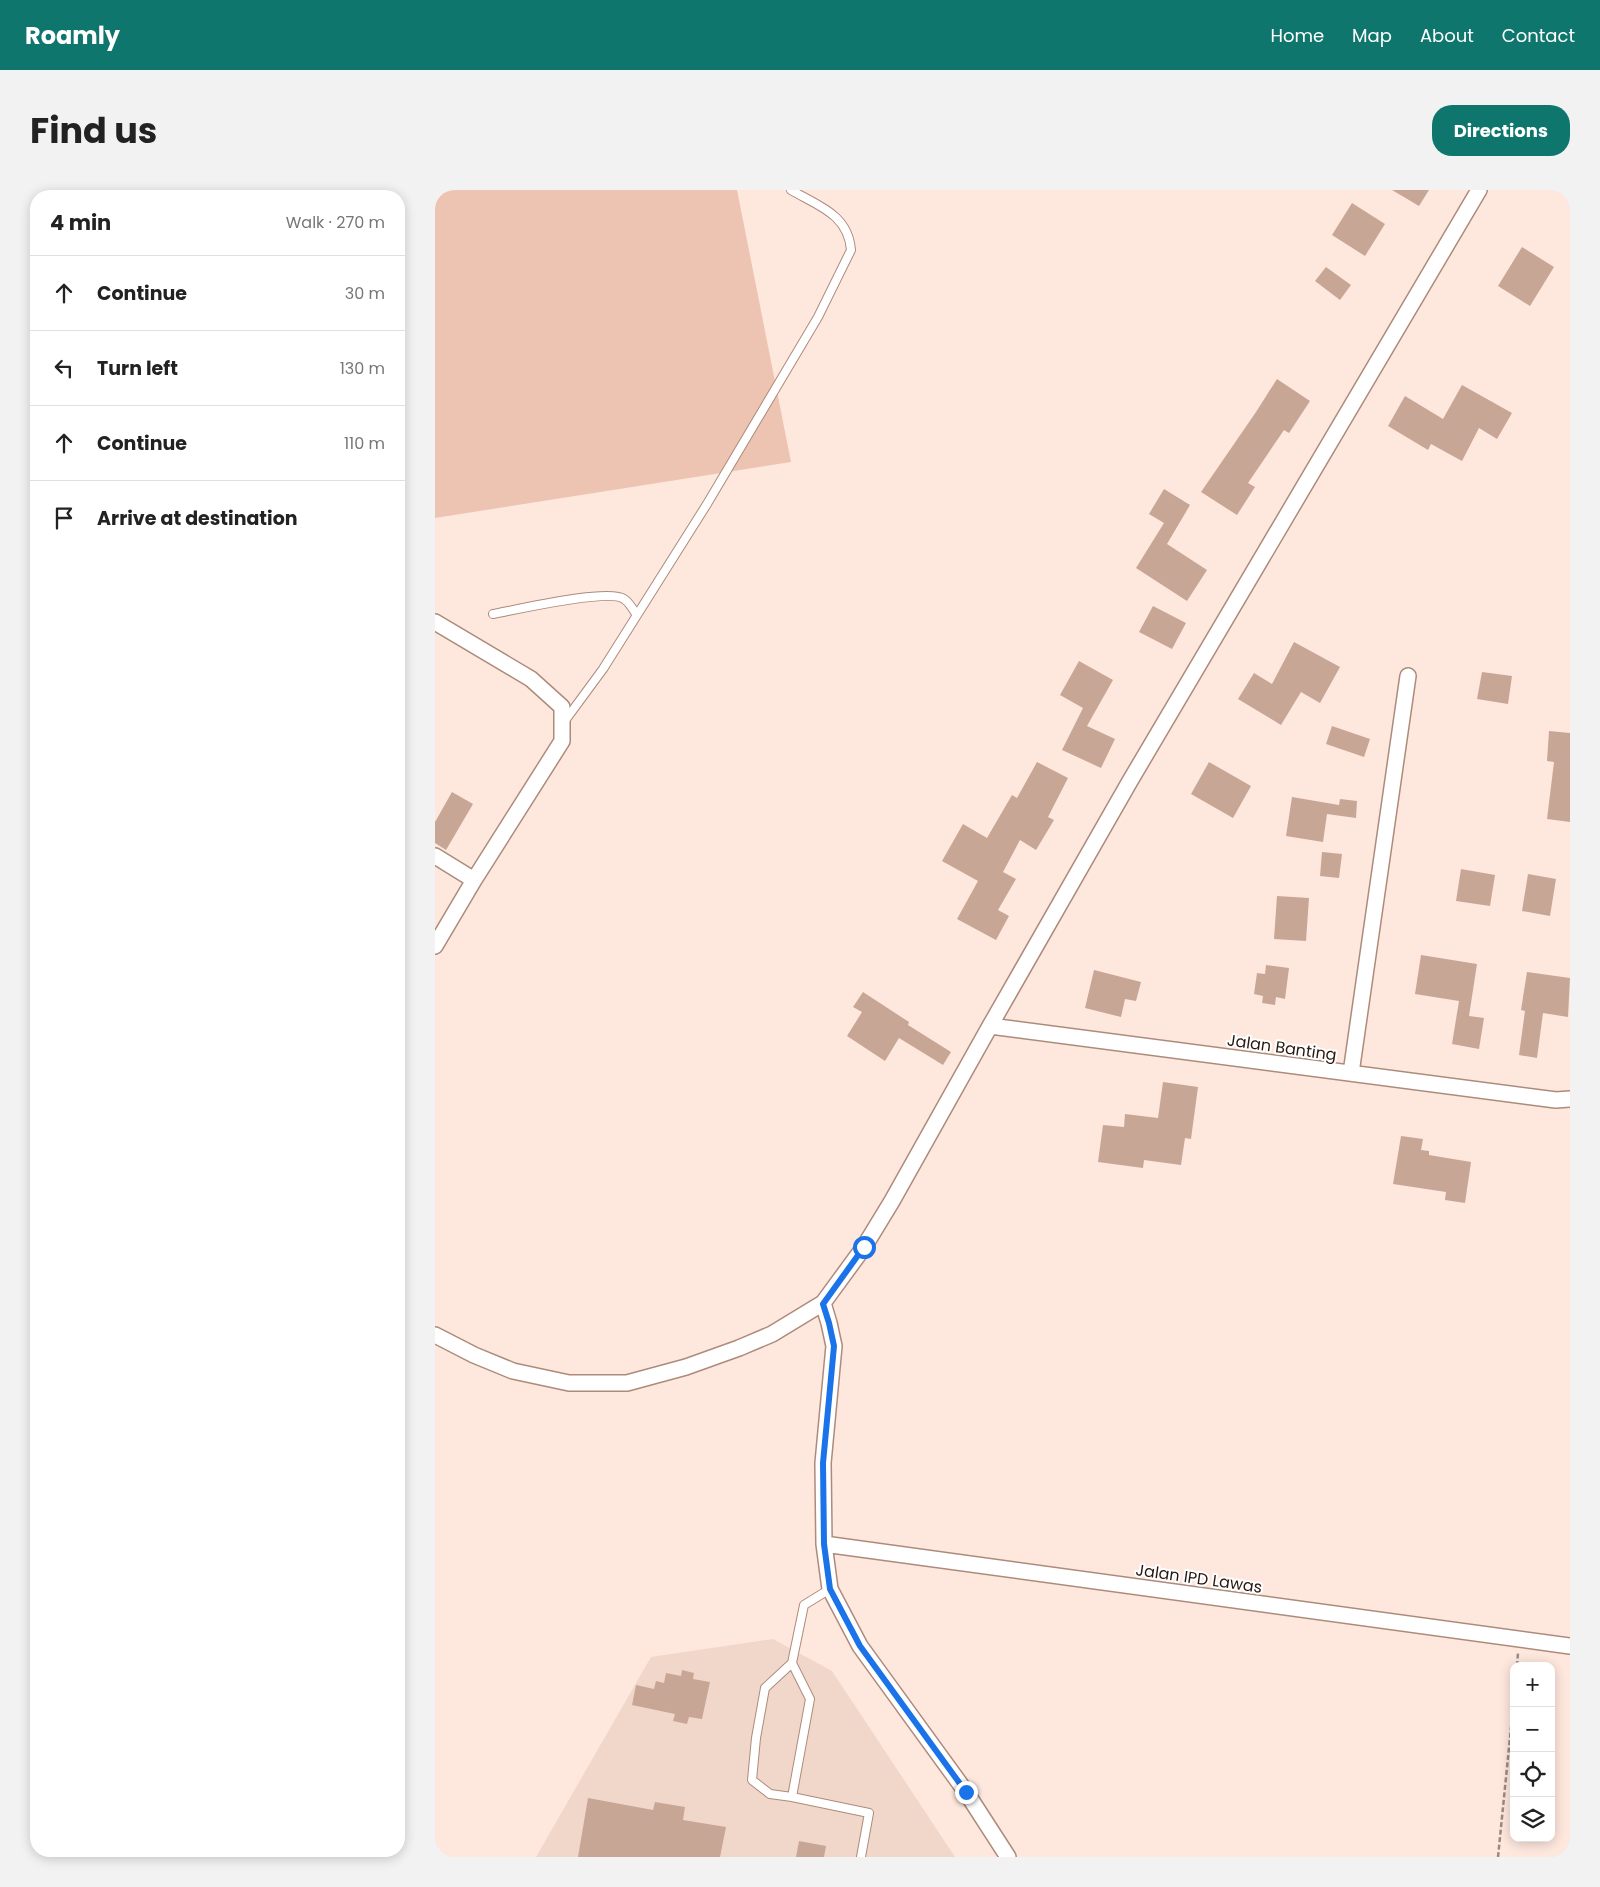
<!DOCTYPE html>
<meta charset="utf-8">
<style>
body{margin:0;font-family:Poppins,sans-serif;background:#f2f2f2;color:#222}
.controls{position:absolute;right:15px;bottom:15px;display:grid;overflow:hidden;border-radius:10px;box-shadow:0 2px 12px #0003}
.controls button{width:45px;height:45px;display:grid;place-items:center;padding:0;border:0;border-bottom:1px solid #e0e0e0;background:#fff;color:#222;font:25px sans-serif}
.stop{position:absolute;width:15px;height:15px;margin:-11px;border:4px solid #1a73e8;border-radius:50%;background:#fff}
.stop.end{background:#1a73e8;border-color:#fff;box-shadow:0 1px 5px #0008}
.list{margin:0;padding:0;list-style:none}
h2{display:flex;justify-content:space-between;align-items:center;height:65px;margin:0;padding:0 20px;font-size:21px}
h2 small{font-size:16px;font-weight:400;color:#767676}
.list li{display:grid;grid-template-columns:32px 1fr auto;gap:15px;align-items:center;box-sizing:border-box;height:75px;padding:0 20px;border-top:1px solid #e0e0e0}
.list b{display:block;font-size:19px;white-space:nowrap}
.list em{font-size:16px;font-style:normal;color:#767676}
.icon{flex:none;width:28px;height:28px;fill:none;stroke:currentColor;stroke-width:2;stroke-linecap:round;stroke-linejoin:round}
.map{position:relative;flex:none;width:1135px;height:1667px;overflow:hidden;border-radius:20px}
header{display:flex;align-items:center;gap:30px;box-sizing:border-box;height:70px;padding:0 25px;background:#0f766e;color:#fff}
header strong{font-size:24px}
nav{display:flex;gap:28px;margin-inline-start:auto;font-size:18px}
.intro{display:flex;align-items:center;justify-content:space-between;box-sizing:border-box;height:120px;padding:0 30px}
h1{margin:0;font-size:35px}
.button{padding:12px 22px;border-radius:20px;background:#0f766e;color:#fff;font-size:18px;font-weight:700}
main{display:flex;gap:30px;padding:0 30px}
aside{flex:1;background:#fff;border-radius:20px;box-shadow:0 2px 12px #0003}
.map>svg:first-child{display:block}
.built{fill:#f1d7ca}
.green{fill:#edc4b1}
.building{fill:#c8a695}
.lines{fill:none;stroke-linecap:round;stroke-linejoin:round}
.service-casing{stroke:#ad8b7b;stroke-width:10}
.minor-casing{stroke:#ad8b7b;stroke-width:18}
.path{stroke:#9c8981;stroke-width:2.5;stroke-dasharray:5 2.5;stroke-linecap:butt}
.service{stroke:#fff;stroke-width:8}
.minor{stroke:#fff;stroke-width:15}
.route{stroke:#1a73e8;stroke-width:6}
.labels{text-anchor:middle;stroke-width:4;stroke-linejoin:round;paint-order:stroke}
.street-label{font-size:16px;fill:#251912;stroke:#fff}
</style>
<header>
<strong>Roamly</strong>
<nav><a>Home</a><a>Map</a><a>About</a><a>Contact</a></nav>
</header>
<div class="intro"><h1>Find us</h1><a class="button">Directions</a></div>
<main>
<aside>
<h2>4 min<small>Walk · 270 m</small></h2>
<ul class="list">
<li><svg class="icon" aria-label="ahead" viewBox="0 0 24 24"><path d="M12 20V5M6 11l6-6 6 6"/></svg><div><b>Continue</b></div><em>30 m</em></li>
<li><svg class="icon" aria-label="left" viewBox="0 0 24 24"><path d="M17 20v-9H6M10 6l-5 5 5 5"/></svg><div><b>Turn left</b></div><em>130 m</em></li>
<li><svg class="icon" aria-label="ahead" viewBox="0 0 24 24"><path d="M12 20V5M6 11l6-6 6 6"/></svg><div><b>Continue</b></div><em>110 m</em></li>
<li><svg class="icon" aria-label="arrive" viewBox="0 0 24 24"><path d="M6 21V4h12l-3 4 3 4H6"/></svg><div><b>Arrive at destination</b></div></li>
</ul>
</aside>
<div class="map">
<svg width="1135" height="1667" viewBox="0 0 1135 1667">
<rect width="100%" height="100%" fill="#fee7dd"/>
<path class="built" d="M338 1449 397 1481 520 1667H101L216 1467Z"/>
<path class="green" d="M0 0H302L356 272 0 328Z"/>
<path class="building" d="M957 0H994L984 16Z
M917 13 950 34 930 66 897 45Z
M1087 57 1119 77 1095 116 1063 96Z
M891 77 916 95 905 110 880 91Z
M842 189 875 211 854 243 849 240 813 293 820 297 802 325 766 302 821 222Z
M1027 195 1077 223 1062 249 1044 238 1027 271 996 254 993 260 953 236 970 206 1008 229Z
M729 299 755 315 732 354 772 380 752 411 701 378 729 333 714 324Z
M718 416 751 433 737 459 704 442Z
M859 452 905 477 885 513 866 502 846 535 803 509 819 483 837 494Z
M644 471 678 490 652 536 680 549 666 578 627 560 648 518 625 505Z
M1047 482 1077 486 1073 514 1042 509Z
M897 536 935 549 929 567 891 554Z
M1114 541 1135 543V632L1112 629 1119 572 1112 571Z
M602 572 633 588 613 627 619 630 601 660 585 650 568 682 581 689 563 720 574 726 561 750 522 729 543 691 507 671 528 634 552 648 577 605 582 608Z
M774 572 816 596 798 628 756 604Z
M17 602 38 614 11 660 0 653V632Z
M857 607 904 615 905 609 922 611 921 628 892 624 888 652 851 646Z
M887 662 907 664 904 688 885 686Z
M1026 679 1060 685 1055 716 1021 711Z
M1093 684 1121 689 1115 726 1087 721Z
M842 706 874 708 871 751 839 749Z
M986 765 1042 774 1034 826 1049 828 1044 859 1017 854 1024 811 980 804Z
M831 775 854 778 850 809 841 807 840 815 827 813 828 806 819 804 822 783 830 784Z
M659 780 706 792 701 811 690 809 686 827 650 818Z
M1092 782 1135 788 1133 827 1108 823 1102 868 1084 865 1090 821 1086 820Z
M428 802 474 832 473 835 516 862 508 875 464 848 450 871 412 846 427 822 418 817Z
M728 892 763 897 756 949 750 948 746 975 709 970 708 978 663 972 668 935 689 937 690 924 723 928Z
M966 946 988 949 986 960 994 961V965L1036 972 1030 1013 1010 1010 1011 1002 958 994Z
M247 1480 259 1483 258 1489 275 1492 267 1529 254 1527 252 1534 238 1531 240 1524 197 1515 201 1495 219 1499 221 1491 229 1493 231 1483 246 1486Z
M153 1608 218 1620 220 1612 250 1617 248 1630 291 1637 285 1667H143Z
M364 1651 391 1656 389 1667H361Z"/>
<g class="lines">
<g class="service-casing">
<path id="service" d="M58 424C80 420 174 398 189 409 194 412 198 419 201 424
M129 532 168 479 272 314 383 127 416 60C413 24 383 16 356 0
M357 1473 375 1509 357 1607 335 1604 317 1590 321 1548 330 1498 357 1473 369 1415 395 1399
M357 1607 434 1623 426 1667"/>
</g>
<g class="minor-casing">
<path id="minor" d="M0 432 96 489 127 517V551L39 690 0 756
M0 666 39 690
M555 836 1121 910 1135 909
M916 883 973 486
M388 1113 394 1133 399 1156 388 1273 389 1354 395 1399 425 1456 531 1602 573 1667
M0 1145 39 1165 78 1181 134 1193H192L251 1177 304 1158 337 1144 388 1113 429 1057 457 1011 555 836 695 591 1044 0
M389 1354 1135 1456"/>
</g>
<path class="path" d="M1082 1476 1083 1463
M1063 1667 1079 1508"/>
<use href="#service" class="service"/>
<use href="#minor" class="minor"/>
</g>
<g class="lines">
<path class="route" d="M429 1057 388 1114 394 1133 399 1156 388 1273 389 1354 395 1399 425 1456 531 1602"/>
</g>
<g class="labels">
<g class="street-label">
<text transform="translate(847 857) rotate(8)" y="6">Jalan Banting</text>
<text transform="translate(764 1388) rotate(8)" y="6">Jalan IPD Lawas</text>
</g>
</g>
</svg>
<div class="controls">
<button>+</button>
<button>−</button>
<button><svg class="icon" aria-label="locate" viewBox="0 0 24 24"><circle cx="12" cy="12" r="6"/><path d="M12 2v4M12 18v4M2 12h4M18 12h4"/></svg></button>
<button><svg class="icon" aria-label="layers" viewBox="0 0 24 24"><path d="M12 4l9 5-9 5-9-5zM3 14l9 5 9-5"/></svg></button>
</div>
<div class="stop" style="left:429px;top:1057px"></div>
<div class="stop end" style="left:531px;top:1602px"></div>
</div>
</main>
